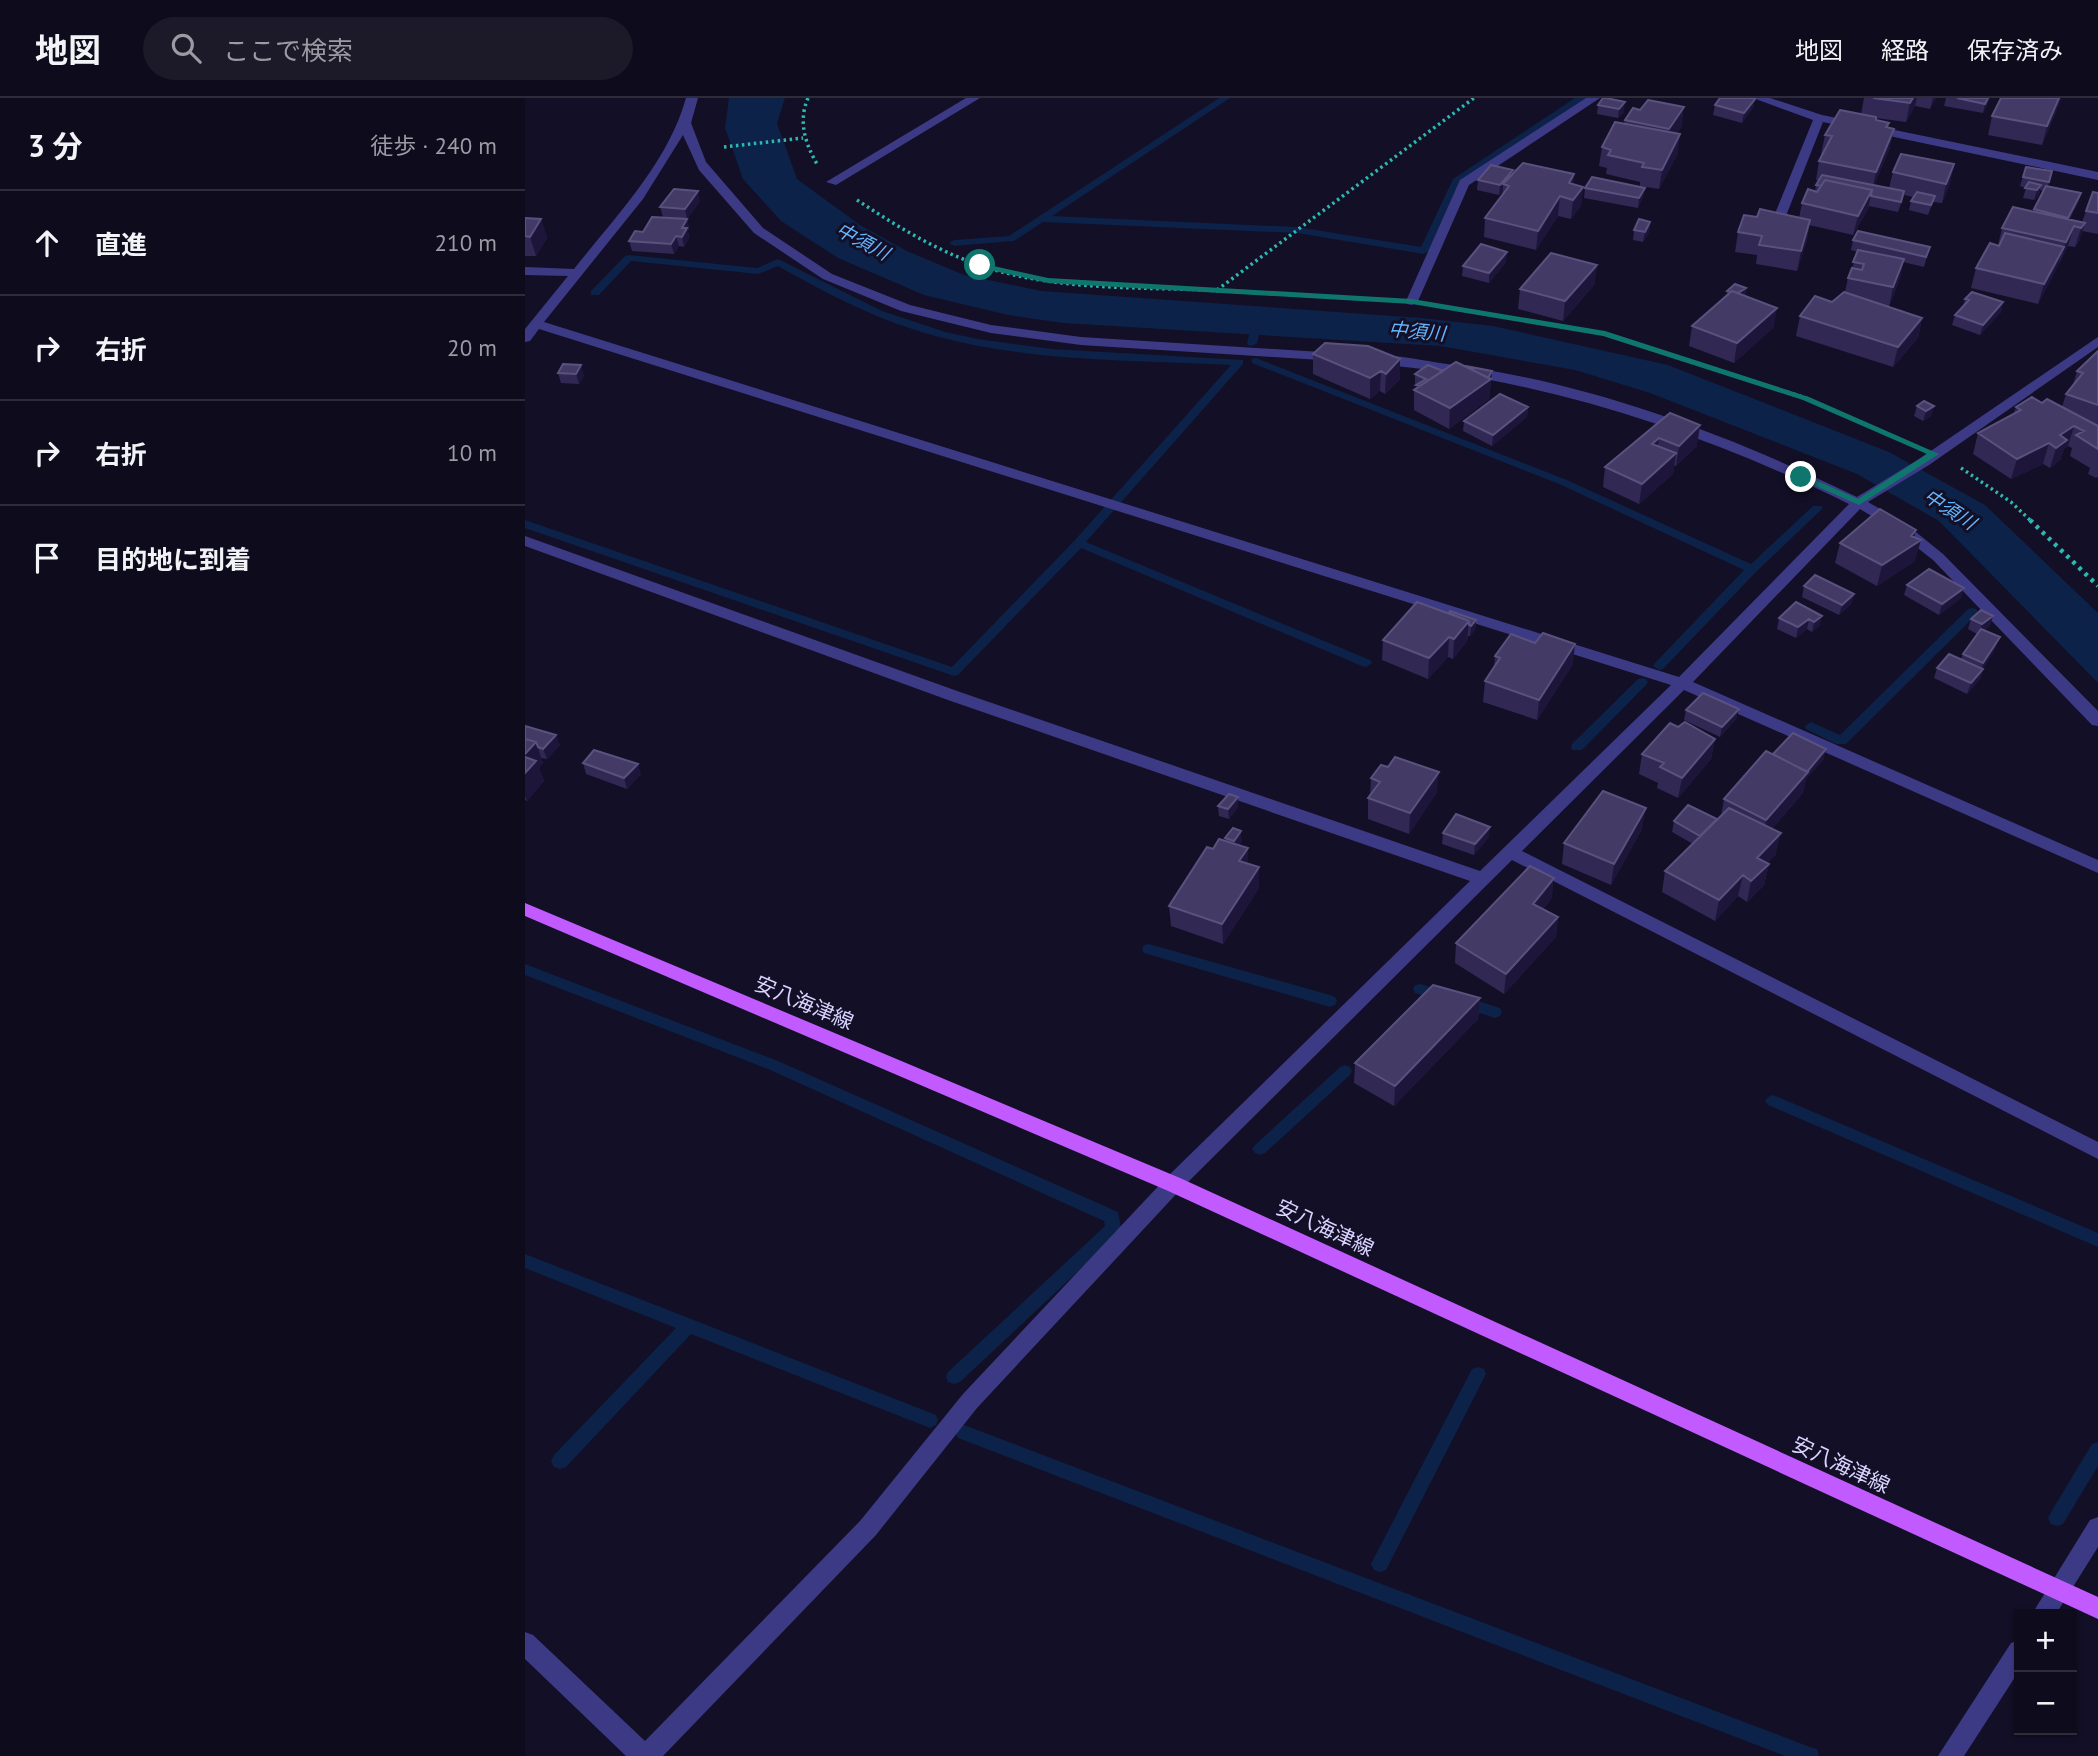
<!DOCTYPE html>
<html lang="ja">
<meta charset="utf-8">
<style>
body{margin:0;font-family:"PT Sans","Noto Sans JP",sans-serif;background:#1c1929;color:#f1f3f6}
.controls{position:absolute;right:21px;bottom:21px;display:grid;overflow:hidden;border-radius:0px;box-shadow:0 2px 5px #0004}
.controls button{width:63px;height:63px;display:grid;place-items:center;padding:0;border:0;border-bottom:2px solid #2e2b3b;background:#0e0b1c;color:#f1f3f6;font:35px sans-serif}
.stop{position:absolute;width:21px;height:21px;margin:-16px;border:5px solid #0f766e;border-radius:50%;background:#fff}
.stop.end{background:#0f766e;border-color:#fff;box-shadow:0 2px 7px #0008}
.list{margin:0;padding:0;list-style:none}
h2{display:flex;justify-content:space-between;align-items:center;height:91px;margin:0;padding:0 28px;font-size:30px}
h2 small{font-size:23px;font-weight:400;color:#9b9ba3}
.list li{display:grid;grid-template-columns:46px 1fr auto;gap:21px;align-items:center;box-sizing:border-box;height:105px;padding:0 28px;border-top:2px solid #2e2b3b}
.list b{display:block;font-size:26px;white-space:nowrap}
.list em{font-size:23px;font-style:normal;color:#9b9ba3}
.icon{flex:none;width:38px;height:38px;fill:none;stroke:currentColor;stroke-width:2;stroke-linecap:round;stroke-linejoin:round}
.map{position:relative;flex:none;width:1573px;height:1658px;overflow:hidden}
header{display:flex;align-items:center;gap:42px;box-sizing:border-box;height:98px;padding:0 35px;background:#0e0b1c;border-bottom:2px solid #2e2b3b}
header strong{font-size:33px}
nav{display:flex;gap:38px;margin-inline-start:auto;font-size:24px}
.search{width:490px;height:63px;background:#1c1929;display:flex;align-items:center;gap:18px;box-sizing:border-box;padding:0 24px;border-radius:38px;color:#9b9ba3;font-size:26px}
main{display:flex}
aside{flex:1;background:#0e0b1c}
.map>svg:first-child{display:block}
.water{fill:#0c2248}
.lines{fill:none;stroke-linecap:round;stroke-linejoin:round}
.stream{fill:#0c2248;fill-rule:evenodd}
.path-far1{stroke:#2fb8b0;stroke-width:3.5;stroke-dasharray:2.5 3.5;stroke-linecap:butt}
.path{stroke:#2fb8b0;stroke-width:4.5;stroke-dasharray:3.5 5;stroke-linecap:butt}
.minor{fill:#3d3a85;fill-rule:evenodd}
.major{fill:#c25bff;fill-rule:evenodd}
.wall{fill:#312854}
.shaded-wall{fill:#1d163a}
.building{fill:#433a66;stroke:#5a527e;stroke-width:2}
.route{fill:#0f766e}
.labels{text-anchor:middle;stroke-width:6;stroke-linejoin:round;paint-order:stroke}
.far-water-label{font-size:19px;font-style:italic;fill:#62b6ff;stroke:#130f26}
.street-label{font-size:21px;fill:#d9d4ff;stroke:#130f26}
</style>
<header>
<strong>地図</strong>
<div class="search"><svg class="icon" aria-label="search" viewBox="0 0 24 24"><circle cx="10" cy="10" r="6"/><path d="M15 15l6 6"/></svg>ここで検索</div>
<nav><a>地図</a><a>経路</a><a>保存済み</a></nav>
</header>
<main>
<aside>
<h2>3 分<small>徒歩 · 240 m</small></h2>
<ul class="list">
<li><svg class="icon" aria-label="ahead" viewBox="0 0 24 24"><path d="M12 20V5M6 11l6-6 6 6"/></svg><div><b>直進</b></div><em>210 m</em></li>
<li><svg class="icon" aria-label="right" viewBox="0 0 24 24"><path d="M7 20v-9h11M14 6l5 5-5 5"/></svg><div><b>右折</b></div><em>20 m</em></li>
<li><svg class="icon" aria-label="right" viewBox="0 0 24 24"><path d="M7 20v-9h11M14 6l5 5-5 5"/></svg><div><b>右折</b></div><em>10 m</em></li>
<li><svg class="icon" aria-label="arrive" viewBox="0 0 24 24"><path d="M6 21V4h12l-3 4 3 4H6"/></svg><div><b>目的地に到着</b></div></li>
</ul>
</aside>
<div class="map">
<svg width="1573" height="1658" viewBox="0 0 1573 1658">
<rect width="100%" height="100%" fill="#130f26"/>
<path class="water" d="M204 0H260L252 25 272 81 335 127 382 153 439 177 517 193 897 220 968 228 1143 267 1364 354 1460 407 1573 515V585L1414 423 1332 376 1125 295 1050 272 915 248 538 225 483 217 399 197 313 160 256 123 218 81 200 30Z"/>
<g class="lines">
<path class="stream" d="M694 0H705L527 118 772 129 896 149 928 81 1050 0H1061L935 85 904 153 899 156 772 135 518 124 489 143 429 148 424 145 429 142 484 138Z
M104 157 232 170 253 161 357 213 420 234 453 241 527 251 718 262V266L561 444 845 562 847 565 841 569 837 568 556 450 433 577 429 578 0 430V422L427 569 550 442 706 267C609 262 508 264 414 239 356 224 304 197 253 168L233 176 106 163 74 197H66V193L100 158Z
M733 219 738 222 732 245 727 248 723 247 722 245 728 222Z
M731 260 1042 382 1226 466 1288 408H1296L1298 410 1231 474 1138 571 1134 572 1128 568 1130 565 1219 472 1034 386 727 265V261Z
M1447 510 1451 511 1453 514 1451 517 1321 646H1311L1281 631 1280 628 1286 624 1315 637 1443 511Z
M1117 580 1121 581 1123 584 1121 587 1057 652H1047L1046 649 1047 646 1113 581Z
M624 846 805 897 810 899 812 903 810 907 805 909 619 855 617 851 619 847Z
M0 866 253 963 593 1114 596 1130 594 1135 435 1284 429 1286 423 1284 421 1279 423 1274 580 1128 579 1123 243 971 0 877Z
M895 886 924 894 926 898 924 902 919 904 890 895 888 891 890 887Z
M938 898 975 910 977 914 975 918 970 920 933 908 931 904 933 900Z
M820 967 825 969 827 973 825 977 740 1055 735 1057 730 1055 727 1051 730 1047 815 969Z
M1248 997 1573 1135V1149L1243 1007 1240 1003 1243 999Z
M0 1156 411 1317 413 1322 411 1327 405 1330 166 1236 41 1369 35 1371 29 1369 26 1363 29 1357 151 1230 0 1170Z
M953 1269 959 1271 961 1276 861 1472 855 1474 849 1472 846 1466 849 1460 947 1271Z
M439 1327 1285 1649 1292 1651 1294 1658H1260L433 1340 430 1335 433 1330Z
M1573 1344V1368L1538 1426 1532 1428 1526 1426 1523 1420 1526 1414 1567 1346Z"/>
<path class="path-far1" d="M283 0C273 23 280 45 292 66
M199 49 278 40
M332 102C370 127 410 152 454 167 527 192 604 189 680 192 741 195 801 199 861 202
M692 192 949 0
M914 208 1080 236 1281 300 1381 344
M1436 370 1486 404 1507 424"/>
<path class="path" d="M1505 422 1573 488"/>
<path class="minor" d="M161 0H173L166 25 181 64 238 130 307 176 385 207 466 227 556 239 812 255 819 259 812 263 556 247 466 235 376 213 298 181 229 135 174 72 158 37 118 101 19 224 1154 579 1324 406C1173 332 1018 281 851 266L846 265V259C867 255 894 262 915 265 1061 283 1200 335 1332 399L1394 361 1573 239V249L1404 367 1343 404 1381 426 1418 456 1573 613V628L1567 627 1408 462 1371 433 1335 411 1168 584 1573 762V775L1159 592 997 753 1573 1044V1061L987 762 655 1092 452 1310 351 1437 138 1658H101L0 1561V1534L8 1537 120 1643 335 1423 438 1296 641 1080 945 783 423 602 0 448V438L435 594 955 773 1146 587 14 231 5 243 0 244V231L43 178 0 177V169L49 171C90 119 143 65 161 0Z
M441 0H455L311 87 301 84Z
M1061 0H1075L944 87 893 203 887 207 882 206 881 203 935 82Z
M1228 0H1245L1297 17 1573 74V82L1298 24 1257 128 1251 132 1245 128 1288 22Z
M1573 1419V1449L1531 1516H1507L1565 1422Z
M1494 1542V1573L1439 1658H1413L1486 1545Z"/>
<path class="major" d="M0 805 655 1080 1573 1499V1521L641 1092 0 818Z"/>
</g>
<path class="wall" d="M1078 0 1099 14 1093 20 1072 16 1073 7Z
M1339 0H1411L1405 11 1390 8 1381 24 1351 20V22L1364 25 1363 30 1365 50 1349 87 1364 90 1368 74 1429 66 1425 85 1417 105 1408 104 1403 117 1384 112 1386 103 1388 99 1379 97 1373 114 1344 108 1343 111 1328 137 1284 127 1282 142 1272 173 1231 166 1232 157 1210 154 1213 134 1232 119 1274 120 1277 105 1290 93 1291 87 1294 83 1291 82 1294 63 1298 56H1296L1300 37 1336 16Z
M1421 0H1465L1458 15 1419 8Z
M1476 0H1536L1533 9 1517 47 1463 37 1467 18Z
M1230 1 1228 10 1217 25 1188 17 1190 7Z
M1100 22 1157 28 1151 36 1153 55 1134 91 1115 88V84L1081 76 1082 70 1074 68 1077 49 1099 26Z
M1527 73 1523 88 1556 95 1553 105 1545 121 1557 124 1561 113 1573 95V136L1557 133 1554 144 1550 149 1543 148 1513 206 1446 190 1451 170 1473 147 1477 130 1508 114 1519 93 1515 92 1514 97 1509 102 1498 100 1501 90 1495 88 1498 79Z
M987 76H1049L1048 86 1058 89 1056 108 1046 121 1033 118 1011 152 959 139 960 120 977 97 978 93 974 97 952 92 953 82Z
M1060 90H1120L1118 99 1113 110 1059 100Z
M175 103 162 121 164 130 163 133 164 140 159 149 154 148 149 156 107 153 104 143 138 119 135 109Z
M0 120 16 121 22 140 11 158H0Z
M1125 124 1124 134 1118 144 1108 142 1109 132Z
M1328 142 1405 149 1399 169 1378 164 1375 180 1364 209 1397 220 1393 240 1368 269 1271 238 1275 218 1307 204 1320 194 1323 180 1333 154 1326 152Z
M981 164 964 185 937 178 938 168Z
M1070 186 1038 223 993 211 995 191Z
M1221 190 1220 198 1249 229 1209 265 1164 248 1167 228 1202 197V193Z
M1440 201 1478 204 1476 214 1455 237 1427 227 1430 217 1438 208Z
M800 245 875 281 860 296 855 293 845 301 788 276V256Z
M1573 253V379L1571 380 1563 376 1565 370 1545 358 1547 350 1543 348 1539 351 1535 362 1525 370 1518 366 1486 381 1448 356 1453 335 1488 317 1491 309 1517 305 1537 309 1541 296 1547 290 1552 273Z
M918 273H967L964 301 924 331 889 312V292L891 291 892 287 890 286V276Z
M33 275 59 277 54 286 36 285Z
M1392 308H1409L1406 318 1398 323 1389 318Z
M1003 309 1002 319 967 348 938 333 939 323Z
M1145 315 1172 348 1151 368H1149L1148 376 1114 406 1078 389 1080 369Z
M1389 440 1390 463 1352 488 1310 465 1315 445Z
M1382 487 1436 500 1414 517 1379 497Z
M1279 488 1329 496 1326 506 1314 517 1277 499Z
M924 515 951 522 950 532 945 538H943L942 543 928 561 923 559 903 581 857 562 858 542Z
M1297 518 1294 528 1287 534 1282 531 1271 540 1252 531 1254 520Z
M1468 518 1465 528 1459 533 1471 549 1458 571 1455 581 1442 596 1409 580 1412 570 1436 561 1438 556 1452 536 1443 531 1446 521Z
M970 558 1048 566 1012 622 958 604 960 583 969 569Z
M1214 611 1211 621 1195 639 1159 622 1161 612Z
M0 628 35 647 22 661 16 660 18 665 14 670 19 683 2 703 0 702Z
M1153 629 1190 641 1186 661 1153 700 1132 690 1133 685 1114 676 1117 656Z
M1248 656 1299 661 1281 681 1278 695 1247 731 1251 756 1242 765 1244 766 1239 787 1222 804 1213 798 1190 823 1137 794 1140 773 1168 746 1147 734 1149 723 1191 722 1196 718 1199 701Z
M58 665 116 676 102 691 61 676Z
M846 680 912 694 884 736 843 721V700L845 698Z
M693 708 713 709 704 721 694 718Z
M1117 731 1086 787 1037 766 1039 745Z
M918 735 964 739 949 757 917 746Z
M700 740 717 743 714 747 723 750V766L734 790 698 846 646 828 644 808 688 751 700 743Z
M1027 800 1018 811 1033 819 1031 839 979 896 930 865 931 845Z
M955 900 953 921 869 1008 829 985 830 965Z"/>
<path class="shaded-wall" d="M1388 0H1392L1390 8 1381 24 1385 5Z
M1408 0H1411L1405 11Z
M1463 0H1465L1458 15 1460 6Z
M1534 0H1536L1533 9 1517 47 1522 28Z
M1230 1 1228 10 1217 25 1219 15Z
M1100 4 1099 14 1093 20 1094 11Z
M1159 9 1157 28 1142 50 1144 31Z
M1369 31 1365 50 1347 93 1351 74Z
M1155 36 1153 55 1134 91 1137 72Z
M1429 66 1425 85 1417 105 1421 86Z
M988 72 987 82 978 86V93L974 97 975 87Z
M1049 76 1048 96 1044 85Z
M1516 87 1514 97 1509 102 1512 92Z
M1058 89 1056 108 1046 121 1048 102Z
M1120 90 1118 99 1113 110 1114 100Z
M1347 92 1343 111 1328 137 1333 118Z
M173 93 175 103 162 121 164 130 163 133 164 140 159 149 157 139V130L162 121 160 111Z
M1556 95 1553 105 1540 130 1543 120Z
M1035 98 1033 118 1011 152 1013 133Z
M16 121 22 140 11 158 5 139Z
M1285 122 1282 142 1272 173 1276 153Z
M1125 124 1124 134 1118 144 1120 134Z
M1560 125 1554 144 1550 149 1556 130Z
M1549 128 1543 148 1535 164 1541 144Z
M151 138 154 148 149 156 146 146Z
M1539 149 1533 168 1513 206 1519 186Z
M982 154 981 164 964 185V175Z
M1379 161 1375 180 1364 209 1368 189Z
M1072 167 1070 186 1038 223 1040 203Z
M1221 190 1219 200 1211 197Z
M1478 204 1476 214 1455 237 1458 227Z
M1252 210 1249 229 1209 265 1212 245Z
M1397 220 1393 240 1368 269 1373 249Z
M875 261V281L860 296 861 276Z
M56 267 59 277 54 286 51 276Z
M856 273 855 293 845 301V280Z
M967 273 964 301 924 331 925 310 963 280Z
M1409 308 1406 318 1398 323 1401 313Z
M1003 309 1002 319 967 348 968 337Z
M1175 327 1172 348 1151 368 1154 348Z
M1549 328 1543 348 1539 351 1535 362 1525 370 1535 337Z
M1134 340 1131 360 1127 346Z
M1524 345 1518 366 1486 381 1492 361Z
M1151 355 1148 376 1114 406 1117 386Z
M1391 432 1387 448 1396 442 1390 463 1352 488 1357 467Z
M1439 490 1436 500 1414 517 1417 506Z
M1329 496 1326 506 1314 517 1317 507Z
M1297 518 1294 528 1287 534 1289 524Z
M1468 518 1465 528 1454 537 1457 526Z
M1284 521 1282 531 1271 540 1273 529Z
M951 522 950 532 945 538 946 528Z
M944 523 942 543 928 561 929 541Z
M924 539 923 559 903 581 904 560Z
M1475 539 1471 549 1458 571 1455 581 1442 596 1446 585 1456 574 1458 565Z
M1050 546 1048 566 1012 622 1014 602Z
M1214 611 1211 621 1195 639 1197 629Z
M31 637 35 647 22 661 18 651Z
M1190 641 1186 661 1153 700 1157 680Z
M11 644 18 665 14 670 19 683 2 703 0 698V656Z
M1301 651 1299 661 1281 681 1278 695 1237 743 1241 722Z
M113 666 116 676 102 691 99 680Z
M914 674 912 694 884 736 885 715Z
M713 699V709L704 721 703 711Z
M1121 710 1117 731 1086 787 1089 766Z
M965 729 964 739 949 757 950 746Z
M716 733 717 743 709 753V743Z
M1256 735 1251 756 1227 780 1232 760Z
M723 750V771L714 763Z
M1244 766 1239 787 1222 804 1226 783Z
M734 769V790L698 846 697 826Z
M1218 777 1213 798 1190 823 1194 802Z
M1029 780 1027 800 1005 826 1008 806Z
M1033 819 1031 839 979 896 981 876Z
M955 900 953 921 869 1008 870 988Z"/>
<path class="building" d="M1078 0H1081L1100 4 1094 11 1073 7Z
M1195 0H1227L1230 1 1219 15 1190 7Z
M1348 0H1388L1385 5Z
M1432 0H1463L1460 6Z
M1476 0H1534L1522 28 1467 18Z
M1123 2 1159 9 1144 31 1100 22 1108 10 1115 12Z
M1315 12 1351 19V22L1364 25 1361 29 1369 31 1351 74 1294 63 1307 38 1300 37Z
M1090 24 1155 36 1137 72 1117 69 1119 65 1083 57 1086 52 1077 49Z
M1376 56 1429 66 1421 86 1368 74Z
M998 65 1049 76 1044 85 1058 89 1048 102 1035 98 1013 133 960 120 984 88 978 86Z
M966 67 988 72 975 87 953 82Z
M1501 69 1527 73 1524 84 1498 79Z
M1297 77 1379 93 1376 104 1346 98 1347 92 1300 82 1296 88 1291 87Z
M1067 79 1120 90 1114 100 1060 90Z
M1300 82 1347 92 1333 118 1277 105 1283 91 1292 94Z
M1504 84 1516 87 1512 92 1500 90Z
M1521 88 1556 95 1543 120 1509 111Z
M149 91 173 93 160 111 135 109Z
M1392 94 1410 98 1406 107 1386 103Z
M1568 94 1573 95V115L1561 113Z
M1488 109 1560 125 1556 130 1549 128 1541 144 1477 130Z
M1235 111 1285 122 1276 153 1234 147 1237 138 1213 134 1219 117 1232 119Z
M127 119 162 121 157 130H162L157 139 151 138 146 146 104 143 110 133 118 134Z
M0 120 16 121 5 139 0 138Z
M1114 121 1125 124 1120 134 1109 132Z
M1333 133 1405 149 1401 159 1328 142Z
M1480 135 1539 149 1519 186 1451 170 1465 145 1474 148Z
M956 146 982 154 964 175 938 168Z
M1333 152 1379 161 1368 189 1323 180 1327 170 1337 172 1339 166 1328 164Z
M1026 155 1072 167 1040 203 995 191Z
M1210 186 1221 190 1213 195 1207 193 1205 194 1202 193Z
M1207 193 1252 210 1212 245 1167 228Z
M1319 194 1397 220 1373 249 1275 218 1290 198 1307 204Z
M1447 194 1478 204 1458 227 1430 217 1444 202 1440 201Z
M800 245 843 248 875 261 861 276 856 273 845 280 788 256Z
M1573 253V307L1541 296 1558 275 1552 273Z
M931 264 966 281 925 310 889 292Z
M38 266 56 267 51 276 33 275Z
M903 267 918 273 895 288 891 287 901 281 890 276Z
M940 268H941L967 273 963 280Z
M975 296 1003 309 968 337 939 323Z
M1507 299 1517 305 1522 301 1573 328V351L1551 337 1559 333 1549 328 1535 337 1542 342 1531 350 1524 345 1492 361 1453 335 1496 312 1491 309Z
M1399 303 1409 308 1401 313 1392 308Z
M1145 315 1175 327 1154 348 1134 340 1127 346 1151 355 1117 386 1080 369Z
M1355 411 1391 432 1386 438 1396 442 1357 467 1315 445Z
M1404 471 1439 490 1417 506 1382 487Z
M1290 477 1329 496 1317 507 1279 488Z
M892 504 944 523 929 541 924 539 904 560 858 542Z
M1271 504 1297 518 1289 524 1284 521 1273 529 1254 520Z
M1456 512 1468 518 1457 526 1446 521Z
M925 513 951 522 946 528 944 527V523L924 515Z
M1456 531 1475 539 1458 565 1438 556Z
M1018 535 1050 546 1014 602 960 583 975 560 970 558 986 536 1010 545Z
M1424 556 1458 571 1446 585 1412 570Z
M1178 595 1214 611 1197 629 1161 612Z
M1160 624 1190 641 1157 680 1135 669 1139 665 1117 656 1145 625 1153 629Z
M0 628 31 637 18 651 13 649 11 644 0 641Z
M1268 635 1301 651 1282 674 1248 656Z
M0 641 11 644 0 656Z
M69 652 113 666 99 680 58 665Z
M1241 653 1283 674 1241 722 1199 701Z
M0 659 11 663 0 675Z
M870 659 914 674 885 715 843 700 855 684 846 680 856 667 863 669Z
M1078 693 1121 710 1089 766 1039 745Z
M704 696 713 699 703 711 693 708Z
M1163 707 1192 721 1175 738 1149 723Z
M1204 710 1256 735 1232 760 1244 766 1226 783 1218 777 1194 802 1140 773Z
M931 716 965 729 950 746 918 735Z
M708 730 716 733 709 743 700 740Z
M694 741 723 750 714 763 734 769 697 826 644 808 682 749 688 751Z
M1005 768 1029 780 1008 806 1033 819 981 876 931 845Z
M908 887 955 900 870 988 830 965Z"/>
<path class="route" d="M455 165 523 180 887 201 1080 233 1284 299 1414 356 1334 407 1271 379 1279 377 1333 401 1402 356 1278 302 1078 238 887 206 523 185 452 169Z"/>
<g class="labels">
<g class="far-water-label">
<text transform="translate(338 143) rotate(28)" y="7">中須川</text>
<text transform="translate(892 233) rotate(5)" y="7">中須川</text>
<text transform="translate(1425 411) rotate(33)" y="7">中須川</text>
</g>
<g class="street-label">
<text transform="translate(279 905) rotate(23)" y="7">安八海津線</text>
<text transform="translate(800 1130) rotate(25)" y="7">安八海津線</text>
<text transform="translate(1316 1367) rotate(25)" y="7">安八海津線</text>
</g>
</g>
</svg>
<div class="controls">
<button>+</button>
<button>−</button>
</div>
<div class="stop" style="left:455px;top:167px"></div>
<div class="stop end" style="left:1276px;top:379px"></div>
</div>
</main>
